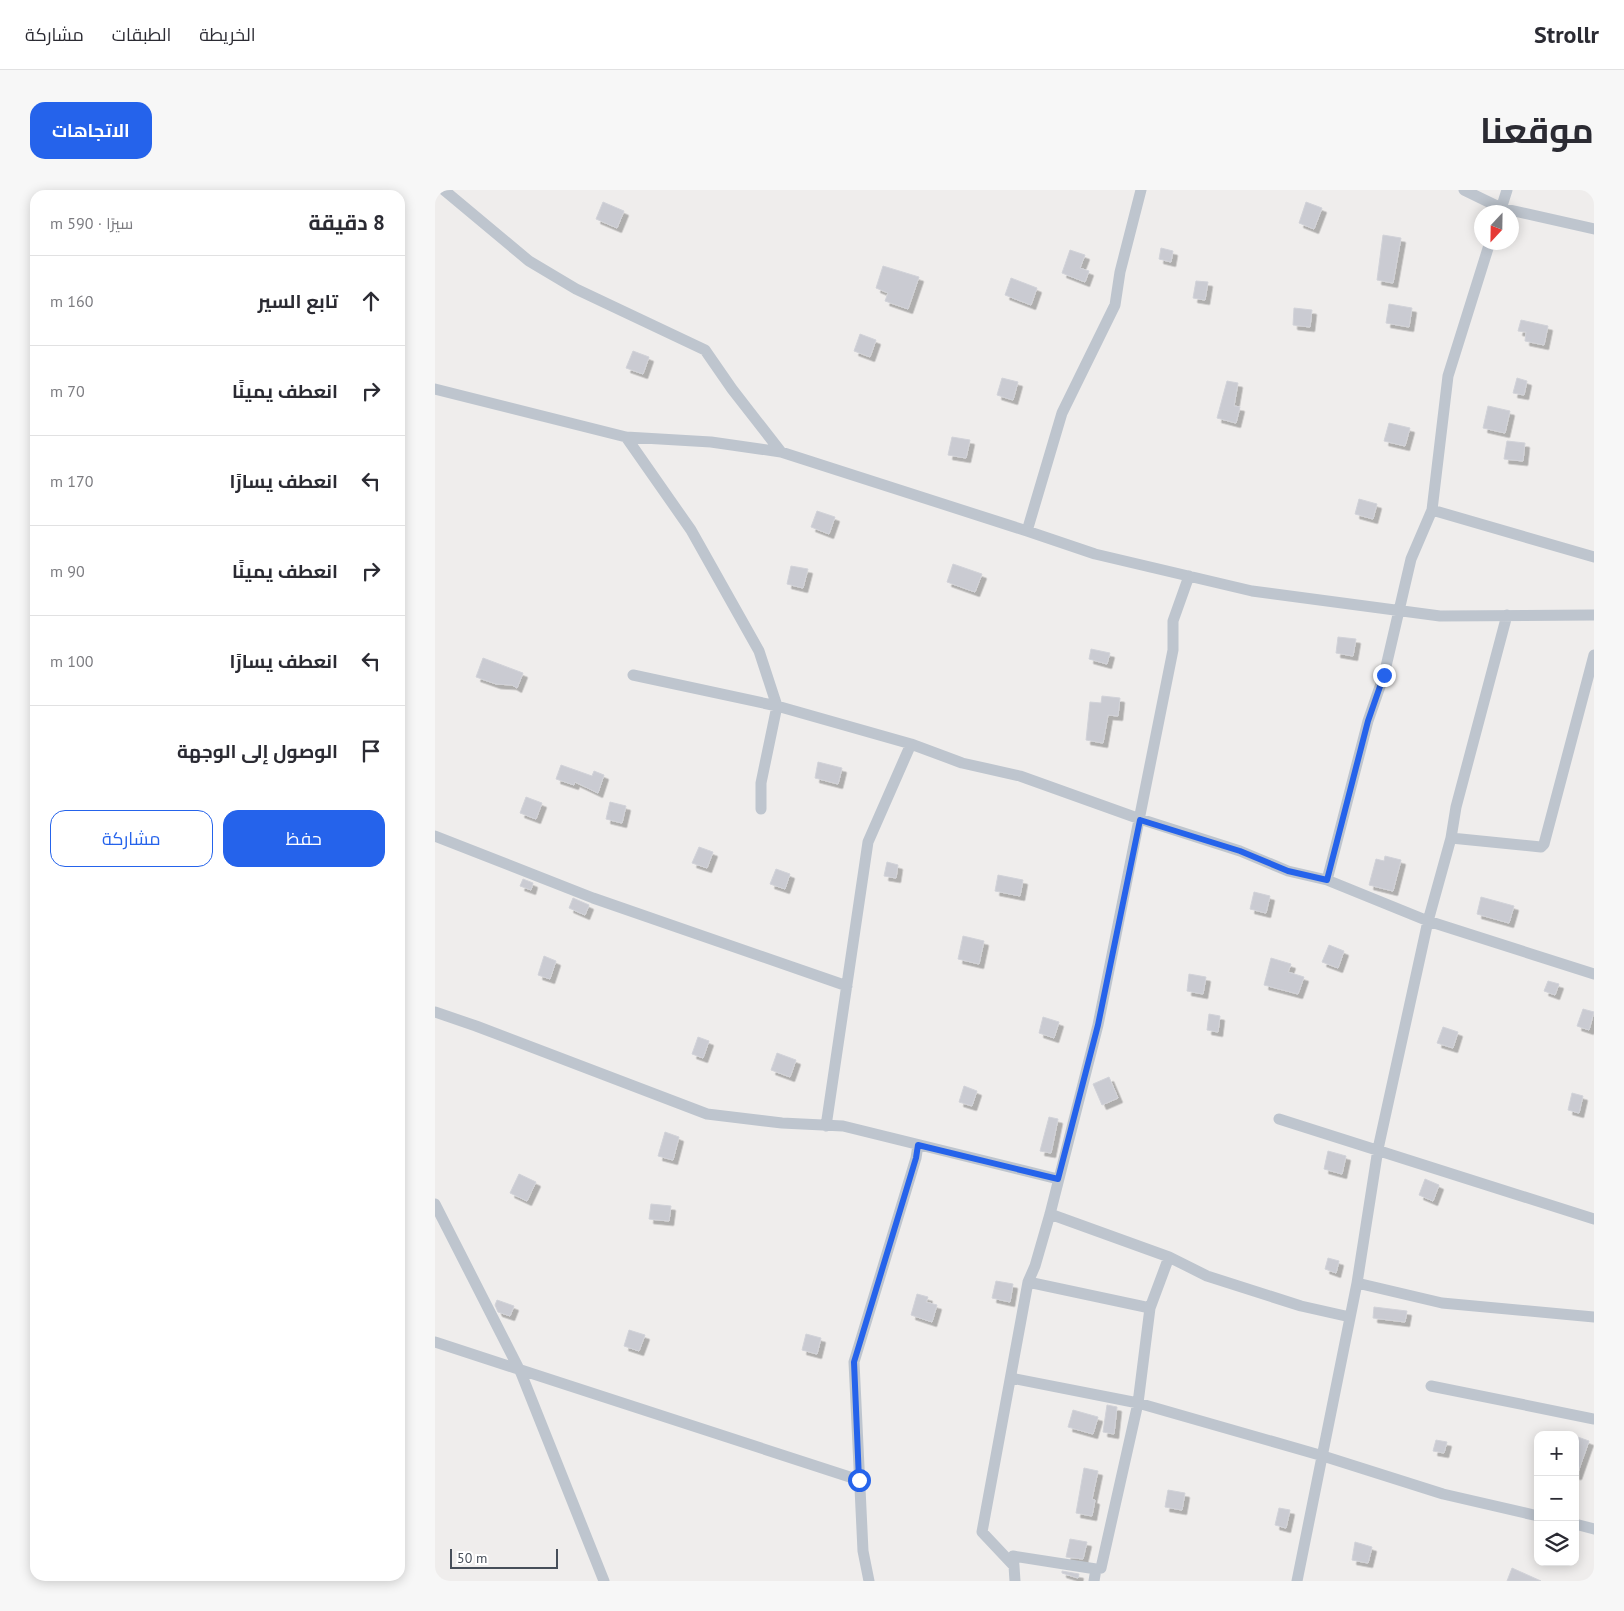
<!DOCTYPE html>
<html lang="ar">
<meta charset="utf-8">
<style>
body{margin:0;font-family:"PT Sans",Cairo,sans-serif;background:#f7f7f7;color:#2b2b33;direction:rtl}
.controls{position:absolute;right:15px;bottom:15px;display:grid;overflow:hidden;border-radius:10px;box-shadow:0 2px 12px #0003}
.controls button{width:45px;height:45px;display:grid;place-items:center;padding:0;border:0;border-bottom:1px solid #e1e1e2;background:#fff;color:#2b2b33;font:25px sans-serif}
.compass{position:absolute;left:1039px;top:15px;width:45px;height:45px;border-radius:50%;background:#fff;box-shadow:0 2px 12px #0003;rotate:202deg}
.scale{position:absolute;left:15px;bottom:12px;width:108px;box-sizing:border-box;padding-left:5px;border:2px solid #464e59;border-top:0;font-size:14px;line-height:18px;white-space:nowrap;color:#464e59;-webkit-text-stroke:4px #fff;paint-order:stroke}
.stop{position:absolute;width:15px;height:15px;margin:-11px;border:4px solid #2563eb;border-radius:50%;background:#fff}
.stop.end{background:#2563eb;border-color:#fff;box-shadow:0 1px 5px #0008}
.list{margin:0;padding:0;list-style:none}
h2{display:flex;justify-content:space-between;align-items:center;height:65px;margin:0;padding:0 20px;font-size:21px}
h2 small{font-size:16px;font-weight:400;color:#7c7c81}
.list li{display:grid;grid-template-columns:32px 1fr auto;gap:15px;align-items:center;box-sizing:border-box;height:90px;padding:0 20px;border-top:1px solid #e1e1e2}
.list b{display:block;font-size:19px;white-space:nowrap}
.list em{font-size:16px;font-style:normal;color:#7c7c81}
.actions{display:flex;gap:10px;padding:15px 20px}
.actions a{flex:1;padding:11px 0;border:1px solid #2563eb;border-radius:15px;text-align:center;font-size:18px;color:#2563eb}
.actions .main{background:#2563eb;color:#fff}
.icon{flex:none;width:28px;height:28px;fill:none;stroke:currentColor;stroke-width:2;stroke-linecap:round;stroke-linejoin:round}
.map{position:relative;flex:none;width:1159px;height:1391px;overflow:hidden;direction:ltr;border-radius:15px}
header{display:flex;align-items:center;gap:30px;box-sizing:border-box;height:70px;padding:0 25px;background:#fff;border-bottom:1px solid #e1e1e2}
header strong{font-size:24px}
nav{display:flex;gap:28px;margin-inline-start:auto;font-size:18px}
.intro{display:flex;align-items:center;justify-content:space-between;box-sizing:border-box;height:120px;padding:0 30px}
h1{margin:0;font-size:35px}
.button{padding:12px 22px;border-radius:15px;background:#2563eb;color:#fff;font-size:18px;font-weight:700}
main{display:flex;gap:30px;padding:0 30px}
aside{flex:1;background:#fff;border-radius:15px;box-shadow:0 2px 12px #0003}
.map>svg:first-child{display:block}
.building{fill:#cacbd2;stroke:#d1d2d8;filter:url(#shadow)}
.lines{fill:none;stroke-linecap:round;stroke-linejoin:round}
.street{stroke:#bec5ce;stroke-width:11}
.route{stroke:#2563eb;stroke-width:6}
</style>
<header>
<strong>Strollr</strong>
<nav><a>الخريطة</a><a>الطبقات</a><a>مشاركة</a></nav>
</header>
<div class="intro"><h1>موقعنا</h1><a class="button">الاتجاهات</a></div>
<main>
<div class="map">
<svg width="1159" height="1391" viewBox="0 0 1159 1391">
<defs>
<filter id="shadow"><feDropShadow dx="4.5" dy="4.5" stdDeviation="0" flood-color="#0004"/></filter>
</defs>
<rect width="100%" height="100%" fill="#efedec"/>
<path class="building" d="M168 12 189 21 182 38 161 29Z
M871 12 887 18 879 39 864 33Z
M948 45 966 48 958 93 942 90Z
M726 58 738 61 736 72 724 69Z
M635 60 650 65 645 78 654 81 650 92 627 83Z
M448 76 484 87 473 119 450 111 453 103 441 98Z
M576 88 602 98 596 115 570 105Z
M761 91 773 92 770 110 758 108Z
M954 114 977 118 974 137 951 133Z
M859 118 877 120 875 137 858 135Z
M1086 130 1113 136 1109 155 1090 151 1091 142 1083 141Z
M425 144 441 150 435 167 419 161Z
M198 161 214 167 208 184 191 178Z
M567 188 583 192 578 210 562 205Z
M1082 188 1092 191 1089 205 1078 203Z
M792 191 803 193 799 216 805 217 801 233 782 228Z
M1053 216 1075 221 1070 243 1048 238Z
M954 233 975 238 970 256 949 251Z
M517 247 535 250 531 268 513 265Z
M1072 251 1090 253 1088 271 1069 269Z
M924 309 942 314 938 329 920 324Z
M382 321 400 327 394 344 376 337Z
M518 374 547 384 540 402 512 392Z
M356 376 373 379 368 398 352 394Z
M903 447 921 449 918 466 901 463Z
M656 459 675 463 672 474 654 469Z
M48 468 88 483 82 498 77 495 61 494 41 487Z
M667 506 685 508 683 526 673 525 668 553 651 550 655 512 666 513Z
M383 572 407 578 403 594 380 588Z
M126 575 157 586 159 581 169 585 163 603 140 592 139 595 121 589Z
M91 607 107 613 101 629 85 623Z
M175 612 191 616 187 633 171 629Z
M264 657 278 662 272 678 257 673Z
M950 666 966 670 958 701 934 695 941 669 949 671Z
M452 672 463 675 461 688 449 686Z
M341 679 355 684 350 699 335 694Z
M563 685 588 690 585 706 560 701Z
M88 689 98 693 96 700 85 696Z
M819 702 835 706 831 723 815 719Z
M1046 707 1079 716 1074 733 1042 724Z
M138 708 154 715 150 725 134 718Z
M528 746 549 751 544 774 523 769Z
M894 755 909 761 903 778 887 772Z
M109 766 121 771 115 789 103 785Z
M836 768 856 774 853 782 869 787 863 804 829 795Z
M754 784 771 787 768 804 752 801Z
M1113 791 1124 794 1120 805 1109 801Z
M1148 819 1159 822 1154 840 1142 836Z
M774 824 785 826 783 842 772 840Z
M608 827 624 832 619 848 604 843Z
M1008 837 1023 842 1018 858 1002 853Z
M263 847 274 851 268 868 257 864Z
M342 863 361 870 355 887 336 880Z
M674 887 683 908 667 915 658 894Z
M529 896 542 901 537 916 524 912Z
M1137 903 1148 906 1144 923 1133 920Z
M614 927 623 929 616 963 605 961Z
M230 942 244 947 238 970 223 966Z
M893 961 911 966 907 984 889 979Z
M84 984 101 992 92 1011 75 1003Z
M990 989 1004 995 998 1011 984 1005Z
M216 1014 236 1016 234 1031 214 1029Z
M893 1068 904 1071 901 1083 890 1079Z
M561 1091 578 1094 575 1112 557 1108Z
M482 1104 493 1107 491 1112 502 1115 497 1132 476 1125Z
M62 1110 79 1116 75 1126 63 1122 60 1115Z
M939 1117 972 1121 970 1132 938 1128Z
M194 1140 210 1145 204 1161 189 1156Z
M371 1144 386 1148 382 1164 367 1160Z
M672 1215 682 1217 679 1244 668 1242Z
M638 1220 663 1227 658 1244 633 1237Z
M1140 1246 1154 1251 1142 1285H1140Z
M1001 1250 1012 1252 1009 1263 998 1261Z
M649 1278 663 1281 657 1309 660 1310 657 1326 641 1323Z
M733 1300 750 1303 747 1320 730 1317Z
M844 1318 855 1320 851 1338 840 1335Z
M635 1349 652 1352 648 1369 631 1367Z
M920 1352 937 1357 933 1373 917 1370Z
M1077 1378 1106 1391H1072Z
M627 1381 644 1384 643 1388 627 1383Z"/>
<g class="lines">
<path class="street" d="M9 0 94 71 141 99 270 160 297 199 346 262
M1029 0 1066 18 1159 39
M1065 22 1072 0
M0 199 191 247 276 252 346 262 592 341 660 364 817 401 1005 426 1159 425
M191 247 256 340 324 461 342 516 326 593V619
M997 320 1159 367
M592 341 627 223 680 115 685 82 706 0
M198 485 342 516 476 554 527 573 585 586 705 629 805 661 853 681 892 690 993 731 1159 784
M0 646 158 708 412 796
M1016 648 1106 657 1109 654 1159 465
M892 690 933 531 949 485 976 369 997 320 1013 186 1055 52
M0 822 41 836 272 924 347 933 408 936 623 989
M844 929 1159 1029
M391 936 433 652 476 554
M0 1014 86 1183 169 1391
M615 1024 734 1067 772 1086 866 1116 915 1127
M593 1092 715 1118
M922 1093 1007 1113 1159 1127
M0 1152 424 1290
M576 1188 703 1213 888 1266 1008 1304 1103 1326
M996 1196 1159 1229
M1140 1334 1159 1339
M579 1376 578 1366 661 1379
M434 1391 428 1361 419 1172 481 968 483 955
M580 1391 579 1376 547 1342 593 1092 600 1076 615 1024 663 835 738 460V431L754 386
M659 1391 661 1379 666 1378 703 1213 715 1118 734 1067
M862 1391 922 1093 943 959 993 731 1016 648 1021 617 1072 425"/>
</g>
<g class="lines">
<path class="route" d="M424 1290 419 1172 481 968 483 955 623 989 663 835 705 630 805 661 853 681 892 690 933 531 949 485"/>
</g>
</svg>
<div class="controls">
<button>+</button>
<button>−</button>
<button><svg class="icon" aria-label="layers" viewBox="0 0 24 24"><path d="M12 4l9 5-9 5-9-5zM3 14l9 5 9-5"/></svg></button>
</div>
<svg class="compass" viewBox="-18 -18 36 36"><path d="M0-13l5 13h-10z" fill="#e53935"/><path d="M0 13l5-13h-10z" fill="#7c7c81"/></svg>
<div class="scale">50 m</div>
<div class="stop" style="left:424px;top:1290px"></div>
<div class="stop end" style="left:949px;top:485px"></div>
</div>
<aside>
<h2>8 دقيقة<small>سيرًا · 590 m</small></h2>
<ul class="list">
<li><svg class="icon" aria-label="ahead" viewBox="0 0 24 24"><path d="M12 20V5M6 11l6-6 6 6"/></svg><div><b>تابع السير</b></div><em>160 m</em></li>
<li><svg class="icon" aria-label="right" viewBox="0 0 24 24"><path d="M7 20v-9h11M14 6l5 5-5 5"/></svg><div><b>انعطف يمينًا</b></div><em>70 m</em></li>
<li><svg class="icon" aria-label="left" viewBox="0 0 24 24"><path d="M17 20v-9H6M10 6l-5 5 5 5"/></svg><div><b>انعطف يسارًا</b></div><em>170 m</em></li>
<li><svg class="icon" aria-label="right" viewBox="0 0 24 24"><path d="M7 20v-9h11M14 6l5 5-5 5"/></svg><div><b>انعطف يمينًا</b></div><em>90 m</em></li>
<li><svg class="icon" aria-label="left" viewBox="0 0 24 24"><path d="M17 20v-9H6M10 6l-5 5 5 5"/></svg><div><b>انعطف يسارًا</b></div><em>100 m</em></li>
<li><svg class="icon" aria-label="arrive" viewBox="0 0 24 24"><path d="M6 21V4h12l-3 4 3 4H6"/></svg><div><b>الوصول إلى الوجهة</b></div></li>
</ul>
<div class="actions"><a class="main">حفظ</a><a>مشاركة</a></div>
</aside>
</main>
